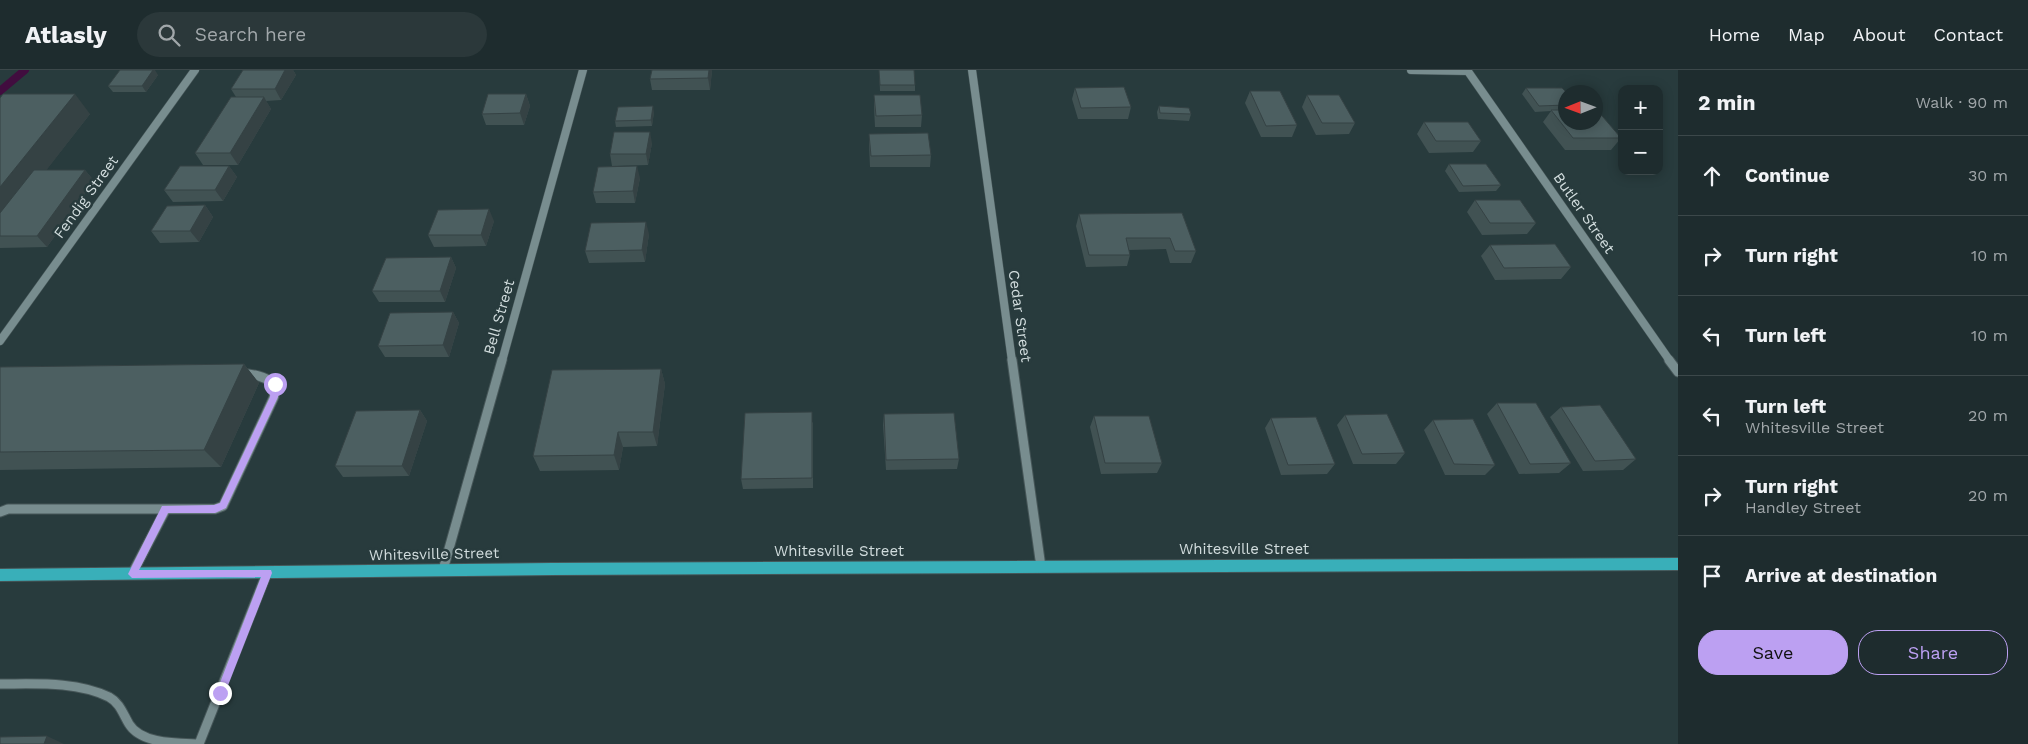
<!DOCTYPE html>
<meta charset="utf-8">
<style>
body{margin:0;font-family:"Work Sans",sans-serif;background:#2b383a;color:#f1f3f6}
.controls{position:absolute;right:15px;top:15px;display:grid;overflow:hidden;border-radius:10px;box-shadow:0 2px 12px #0003}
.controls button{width:45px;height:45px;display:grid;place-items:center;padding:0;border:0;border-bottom:1px solid #3c484a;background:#1e2c2e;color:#f1f3f6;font:25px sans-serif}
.compass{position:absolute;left:1558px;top:15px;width:45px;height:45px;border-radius:50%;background:#1e2c2e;box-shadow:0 2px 12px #0003;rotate:269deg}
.stop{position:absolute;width:15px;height:15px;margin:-11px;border:4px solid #bca0f2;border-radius:50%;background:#fff}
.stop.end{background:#bca0f2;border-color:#fff;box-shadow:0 1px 5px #0008}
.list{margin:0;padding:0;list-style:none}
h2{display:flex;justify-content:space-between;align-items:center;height:65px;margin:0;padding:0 20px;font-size:21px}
h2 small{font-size:16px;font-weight:400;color:#a1a7aa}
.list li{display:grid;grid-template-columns:32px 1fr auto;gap:15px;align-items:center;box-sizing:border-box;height:80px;padding:0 20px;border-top:1px solid #3c484a}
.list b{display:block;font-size:19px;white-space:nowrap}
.list p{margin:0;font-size:16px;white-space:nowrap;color:#a1a7aa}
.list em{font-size:16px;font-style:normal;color:#a1a7aa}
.actions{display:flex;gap:10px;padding:15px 20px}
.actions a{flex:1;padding:11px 0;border:1px solid #bca0f2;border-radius:20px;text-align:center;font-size:18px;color:#bca0f2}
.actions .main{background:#bca0f2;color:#111}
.icon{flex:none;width:28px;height:28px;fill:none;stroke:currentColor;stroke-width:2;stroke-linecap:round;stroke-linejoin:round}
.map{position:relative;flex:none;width:1678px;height:674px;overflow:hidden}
header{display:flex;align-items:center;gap:30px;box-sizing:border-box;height:70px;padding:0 25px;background:#1e2c2e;border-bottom:1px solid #3c484a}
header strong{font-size:24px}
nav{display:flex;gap:28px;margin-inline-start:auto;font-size:18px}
.search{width:350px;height:45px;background:#2b383a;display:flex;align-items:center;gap:12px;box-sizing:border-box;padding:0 18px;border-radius:28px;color:#a1a7aa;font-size:19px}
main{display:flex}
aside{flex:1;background:#1e2c2e}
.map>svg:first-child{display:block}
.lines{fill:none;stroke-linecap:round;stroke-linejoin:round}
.stream{stroke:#410d3f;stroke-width:8}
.minor-far1-casing{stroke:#465658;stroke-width:9}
.minor-casing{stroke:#465658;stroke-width:11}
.major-casing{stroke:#465658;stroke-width:2}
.minor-far1{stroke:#788d8f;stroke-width:8}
.minor{stroke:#788d8f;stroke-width:9}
.major{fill:#39afb9;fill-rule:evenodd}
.wall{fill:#415253}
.shaded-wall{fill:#354244}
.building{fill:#4c5f61;stroke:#354244}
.route{fill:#bca0f2}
.labels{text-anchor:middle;stroke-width:5;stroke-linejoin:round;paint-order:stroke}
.street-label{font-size:15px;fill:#d1dcdd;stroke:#283b3d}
</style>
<header>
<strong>Atlasly</strong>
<div class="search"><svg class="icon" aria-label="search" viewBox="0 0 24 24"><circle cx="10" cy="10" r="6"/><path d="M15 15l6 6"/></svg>Search here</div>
<nav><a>Home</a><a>Map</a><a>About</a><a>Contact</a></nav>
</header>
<main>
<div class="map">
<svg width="1678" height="674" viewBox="0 0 1678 674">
<rect width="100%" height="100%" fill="#283b3d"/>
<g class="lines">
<path class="stream" d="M0 21 25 0"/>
<g class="minor-far1-casing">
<path id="minor-far1" d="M972 0 1012 291
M1411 0 1468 1
M1467 0 1670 291
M0 271 195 0
M502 291 583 0"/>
</g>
<g class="minor-casing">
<path id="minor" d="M1012 290 1041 497
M1669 290 1678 302
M0 442 8 439H215L223 436 274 327 275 314C264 306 253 304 240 303
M443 500 502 290
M132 504 166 439
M0 614C35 614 76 611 109 627 120 633 123 644 129 654 141 674 177 673 199 674
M199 674 267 503"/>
</g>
<g class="major-casing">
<path id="major" d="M1678 488V500L553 505 0 511V499L553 493Z"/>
</g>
<use href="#minor-far1" class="minor-far1"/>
<use href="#minor" class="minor"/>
<use href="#major" class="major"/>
</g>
<path class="wall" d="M243 0H293L296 5 281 30 266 31 271 39 238 95H203L195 83 236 27 231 19Z
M712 0 710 20H652L650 9Z
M879 0 915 15V21H880Z
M158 5 146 22H113L108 16Z
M1075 18 1131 37 1128 49H1078L1072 29Z
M1526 18 1566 22V52L1621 68 1611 80H1565L1543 52 1551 41 1535 42 1522 24Z
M1250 21 1297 55 1292 67H1261L1245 33Z
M526 24 530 36 524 55H486L482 44Z
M874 25 922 45 921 57H875L874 37Z
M1307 25 1355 53 1349 64 1316 65 1302 37Z
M0 28 90 44 46 100H85L94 111 47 177 0 178Z
M1159 36 1191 44 1189 51 1158 49 1157 42Z
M654 42 652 56 616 57 615 51Z
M1424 52 1481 71 1473 82 1429 83 1417 64Z
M869 64 931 85 930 97H870L869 75Z
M652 73 648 95 612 96 610 84Z
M1449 94 1501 115 1496 121 1459 122 1445 101Z
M229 96 237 107 223 131 173 132 164 120Z
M640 108 635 133H596L593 122Z
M1475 130 1536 153 1527 164 1482 165 1467 142Z
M205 135 213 147 199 172 160 173 151 161Z
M1182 143 1196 181 1191 193H1170L1166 179 1129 180 1130 185 1127 196 1086 197 1076 156 1079 144Z
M494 151 486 176 434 177 428 165Z
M649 164 645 192 589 193 585 181Z
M1490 175 1571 197 1561 209 1495 210 1481 186Z
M451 187 456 198 445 232H379L372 221Z
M453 242 459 253 449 287H385L378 276Z
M244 294 259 313 221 397 0 400V297Z
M661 299 665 314 657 376 623 377 619 400 540 401 533 386Z
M1497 333 1571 393 1559 403 1519 404 1487 344Z
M1561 337 1636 389 1623 400 1583 401 1550 347Z
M420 340 427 351 409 406 343 407 335 396Z
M884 344 959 389 957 399 886 400 883 355Z
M1345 345 1405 383 1396 394H1353L1337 355Z
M1094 346 1162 393 1157 403 1101 404 1090 357Z
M1271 348 1335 394 1327 404 1281 405 1265 358Z
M1433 350 1495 395 1485 405H1445L1424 360Z
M813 352V418L743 419 741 409Z"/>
<path class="shaded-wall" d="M153 0H155L158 5 146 22 142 16Z
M285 0H293L296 5 281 30 275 19Z
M709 0H712L710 20 708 8Z
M75 24 90 44 0 160V117Z
M526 24 530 36 524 55 520 43Z
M264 27 271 39 238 95 230 83Z
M653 36 654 42 652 56 651 50Z
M650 62 652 73 648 95 646 84Z
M229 96 237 107 223 131 215 120Z
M637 96 640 108 635 133 633 121Z
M85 100 94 111 47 177 37 166Z
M205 135 213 147 199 172 190 161Z
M489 139 494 151 486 176 481 165Z
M646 152 649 164 645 192 642 180Z
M451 187 456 198 445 232 440 221Z
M453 242 459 253 449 287 443 275Z
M244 294 259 313 221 397 204 380Z
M661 299 665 314 657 376 653 362Z
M420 340 427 351 409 406 402 396Z
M618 362 623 377 619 400 614 385Z
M47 666 64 674H44Z"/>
<path class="building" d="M120 0H153L142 16H108Z
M243 0H285L275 19H231Z
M652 0H709L708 8 650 9Z
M879 0H914L915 15H880Z
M1124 17 1131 37 1081 38 1075 18Z
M1526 18H1562L1566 22V35L1539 36Z
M1250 21H1280L1297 55 1266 56Z
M3 24H75L0 117V28Z
M488 24H526L520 43 482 44Z
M874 25H920L922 45 876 46Z
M1307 25H1339L1355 53H1322Z
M231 27H264L230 83H195Z
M653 36 651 50 615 51 618 37Z
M1159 36 1189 38 1191 44 1160 43Z
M1551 40H1566V52H1596V40H1597L1621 68H1573Z
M1424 52H1468L1481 71H1436Z
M614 62H650L646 84H610Z
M928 63 931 85 871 86 869 64Z
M1449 94H1486L1501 115 1463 116Z
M180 96H229L215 120H164Z
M637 96 633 121 593 122 598 97Z
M34 100H85L37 166H0V143Z
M1475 130H1520L1536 153H1490Z
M205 135 190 161H151L167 136Z
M489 139 481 165H428L438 140Z
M1182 143 1196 181H1175L1170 168H1126L1130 185H1089L1079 144Z
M646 152 642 180 585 181 591 153Z
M1555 174 1571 197 1504 198 1490 175Z
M451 187 440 221H372L386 188Z
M453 242 443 275 378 276 390 243Z
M244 294 204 380 0 382V297Z
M661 299 653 362H618L614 385 533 386 552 300Z
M1497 333H1536L1571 393 1530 394Z
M1600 335 1636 389 1595 391 1561 337Z
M420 340 402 396H335L356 341Z
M812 342V408L741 409 745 343Z
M954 343 959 389 886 390 884 344Z
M1387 344 1405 383 1362 384 1345 345Z
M1094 346H1149L1162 393H1105Z
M1316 347 1335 394 1288 395 1271 348Z
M1473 349 1495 395 1454 394 1433 350Z
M47 666 44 674H0V667Z"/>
<path class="route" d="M275 311 279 314 278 327 226 438 215 443H168L139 500H271L272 503 225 623 220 628 216 623 261 507 132 508 128 504 162 436 214 435 220 433 270 327 271 314Z"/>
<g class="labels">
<g class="street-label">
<text transform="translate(86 127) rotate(-54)" y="5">Fendig Street</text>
<text transform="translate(1584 143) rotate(55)" y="5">Butler Street</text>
<text transform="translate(1020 246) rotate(82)" y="5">Cedar Street</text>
<text transform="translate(499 247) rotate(-74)" y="5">Bell Street</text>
<text x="1244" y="484">Whitesville Street</text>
<text x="839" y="486">Whitesville Street</text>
<text transform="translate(434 484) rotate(-1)" y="5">Whitesville Street</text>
</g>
</g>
</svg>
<div class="controls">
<button>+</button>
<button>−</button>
</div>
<svg class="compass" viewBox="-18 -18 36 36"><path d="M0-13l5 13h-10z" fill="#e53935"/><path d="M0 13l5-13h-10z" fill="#a1a7aa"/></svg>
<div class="stop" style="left:275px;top:314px"></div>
<div class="stop end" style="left:220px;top:623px"></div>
</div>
<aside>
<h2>2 min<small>Walk · 90 m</small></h2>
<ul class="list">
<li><svg class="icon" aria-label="ahead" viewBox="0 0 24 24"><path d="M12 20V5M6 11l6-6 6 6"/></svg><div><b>Continue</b></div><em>30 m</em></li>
<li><svg class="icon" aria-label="right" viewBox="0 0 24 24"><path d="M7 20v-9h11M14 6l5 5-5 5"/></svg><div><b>Turn right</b></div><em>10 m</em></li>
<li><svg class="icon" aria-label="left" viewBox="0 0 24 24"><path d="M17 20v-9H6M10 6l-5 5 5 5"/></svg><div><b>Turn left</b></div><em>10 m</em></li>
<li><svg class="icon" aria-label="left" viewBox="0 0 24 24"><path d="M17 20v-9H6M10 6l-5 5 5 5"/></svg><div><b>Turn left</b><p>Whitesville Street</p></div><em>20 m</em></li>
<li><svg class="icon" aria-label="right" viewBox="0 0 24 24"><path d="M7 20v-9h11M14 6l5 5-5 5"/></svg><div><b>Turn right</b><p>Handley Street</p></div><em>20 m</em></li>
<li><svg class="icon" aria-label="arrive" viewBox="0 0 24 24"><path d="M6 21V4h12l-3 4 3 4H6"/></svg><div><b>Arrive at destination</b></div></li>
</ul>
<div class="actions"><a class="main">Save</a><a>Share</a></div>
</aside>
</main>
